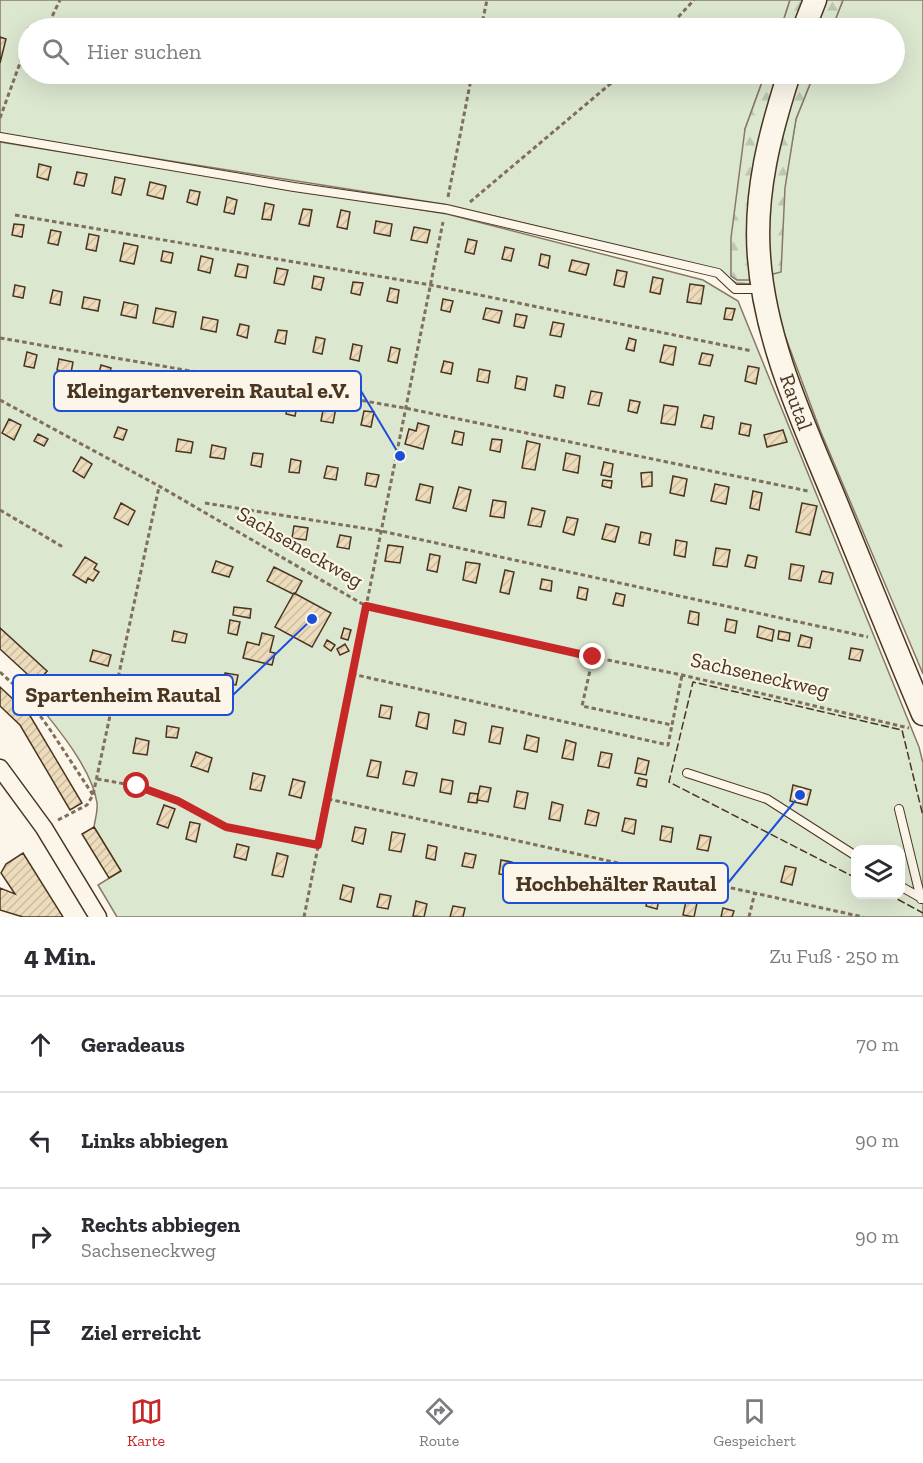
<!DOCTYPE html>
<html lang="de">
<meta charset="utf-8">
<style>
body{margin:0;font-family:"Zilla Slab",serif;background:#f7f7f7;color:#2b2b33}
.controls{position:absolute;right:18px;bottom:18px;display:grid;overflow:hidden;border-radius:12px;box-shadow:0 6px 24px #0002}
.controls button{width:54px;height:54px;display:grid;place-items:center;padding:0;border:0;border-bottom:2px solid #e1e1e2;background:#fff;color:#2b2b33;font:30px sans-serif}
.stop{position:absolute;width:18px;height:18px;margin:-14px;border:4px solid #c62828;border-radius:50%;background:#fff}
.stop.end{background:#c62828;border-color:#fff;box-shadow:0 2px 6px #0008}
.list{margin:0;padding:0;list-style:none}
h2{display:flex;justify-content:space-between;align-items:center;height:78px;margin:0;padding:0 24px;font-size:26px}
h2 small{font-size:20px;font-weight:400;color:#7c7c81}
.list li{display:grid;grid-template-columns:39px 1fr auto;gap:18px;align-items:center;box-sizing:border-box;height:96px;padding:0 24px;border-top:2px solid #e1e1e2}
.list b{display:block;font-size:22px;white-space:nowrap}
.list p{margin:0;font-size:20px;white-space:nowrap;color:#7c7c81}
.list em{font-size:20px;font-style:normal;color:#7c7c81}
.icon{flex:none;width:33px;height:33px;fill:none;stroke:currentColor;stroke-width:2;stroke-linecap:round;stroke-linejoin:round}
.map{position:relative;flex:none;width:923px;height:917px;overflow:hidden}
.search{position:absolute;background:#fff;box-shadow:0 6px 24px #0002;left:18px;right:18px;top:18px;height:66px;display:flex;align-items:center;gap:15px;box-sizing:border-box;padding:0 21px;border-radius:33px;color:#7c7c81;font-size:22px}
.sheet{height:462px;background:#fff}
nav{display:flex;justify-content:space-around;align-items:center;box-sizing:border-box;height:84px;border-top:2px solid #e1e1e2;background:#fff;font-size:16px;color:#7c7c81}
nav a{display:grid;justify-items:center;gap:3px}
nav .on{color:#c62828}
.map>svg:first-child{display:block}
.green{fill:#dce7d0;stroke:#887966;stroke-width:1.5;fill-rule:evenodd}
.forest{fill:url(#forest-firs);stroke:#887966;stroke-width:1.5}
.building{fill:url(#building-hatch);stroke:#4a3520;stroke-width:1.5}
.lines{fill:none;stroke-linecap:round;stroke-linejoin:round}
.lane-casing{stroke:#4a3520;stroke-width:10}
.street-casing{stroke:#4a3520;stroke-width:19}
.secondary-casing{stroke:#4a3520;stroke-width:25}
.path{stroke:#7f6f5c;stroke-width:3;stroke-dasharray:4.5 3;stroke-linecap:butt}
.lane{stroke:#fbf6e9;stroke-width:8}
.street{stroke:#fbf6e9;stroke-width:16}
.secondary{stroke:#fbf6e9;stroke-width:22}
.fence{stroke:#4a3520;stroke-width:1.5;stroke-dasharray:8 3;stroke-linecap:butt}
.route{stroke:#c62828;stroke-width:8}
.labels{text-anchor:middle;stroke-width:4.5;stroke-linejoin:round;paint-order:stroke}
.street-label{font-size:21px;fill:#4a3520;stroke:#fbf6e9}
.leader{fill:none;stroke:#1d4ed8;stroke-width:2}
.callout-dot{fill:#1d4ed8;stroke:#fbf6e9;stroke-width:2}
.callout{fill:#fbf6e9;stroke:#1d4ed8;stroke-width:2}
.callout-label{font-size:22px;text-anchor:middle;font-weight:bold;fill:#4a3520}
</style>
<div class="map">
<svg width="923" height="917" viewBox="0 0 923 917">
<defs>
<pattern id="forest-firs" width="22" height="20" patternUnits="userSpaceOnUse" patternTransform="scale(1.5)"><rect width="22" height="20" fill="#dce7d0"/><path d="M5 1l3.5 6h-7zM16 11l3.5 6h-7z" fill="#bec7b2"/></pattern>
<pattern id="building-hatch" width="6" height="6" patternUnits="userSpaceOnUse" patternTransform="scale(1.5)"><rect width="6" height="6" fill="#ecdcbc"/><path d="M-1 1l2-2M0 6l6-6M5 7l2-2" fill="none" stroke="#ccbda1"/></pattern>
</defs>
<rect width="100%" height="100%" fill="#fbf6e9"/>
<path class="green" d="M0 0H790L781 28H28V74H765L745 129 752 284 736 283 718 270 449 205 0 134Z
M843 0H923V674L820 430 784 333 769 275 796 119 814 74H894V28H832Z
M0 142 447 214 703 280 738 301 919 747 923 763V917H117L98 885 121 871 94 827C95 819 98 811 97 803 92 767 51 720 28 692L47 671 0 628ZM856 850H900V894H856Z"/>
<path class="forest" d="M790 0H807L796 28H781Z
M824 0H843L832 28H812Z
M765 74H781L752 280H737L731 276V238L745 129Z
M796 74H814L796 119 785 188 781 272 769 275 767 189Z"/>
<path class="building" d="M0 37 6 39 0 63Z
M39 164 51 167 48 180 37 177Z
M77 172 87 174 84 186 74 184Z
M115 177 125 179 121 195 112 193Z
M150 182 166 186 163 199 147 195Z
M190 190 200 192 197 205 187 202Z
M227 197 237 200 234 214 224 212Z
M265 203 274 205 271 220 262 219Z
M303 209 312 210 309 226 299 224Z
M341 210 350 212 347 229 337 227Z
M376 221 392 224 390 236 374 233Z
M14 224 24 225 22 237 12 235Z
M414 227 430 230 427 243 411 240Z
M51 230 61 232 58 245 48 243Z
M89 234 99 236 96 251 86 249Z
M468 239 477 241 474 254 465 252Z
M124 243 138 246 134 264 120 261Z
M505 247 514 249 511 261 502 259Z
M163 251 173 253 171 263 161 261Z
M541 254 550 256 548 268 539 265Z
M201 256 213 259 210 273 198 270Z
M572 260 589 264 586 275 569 271Z
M238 264 248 266 246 278 235 276Z
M277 268 288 270 284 285 274 283Z
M617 270 627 272 624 287 614 285Z
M314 276 324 278 321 290 312 288Z
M653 277 663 279 660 294 650 292Z
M353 282 363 283 360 295 351 293Z
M690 284 704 286 701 304 687 302Z
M15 285 25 287 23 298 13 296Z
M390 288 399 290 397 303 387 301Z
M53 290 62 292 60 305 50 303Z
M84 297 100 300 98 311 82 308Z
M443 299 453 301 450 312 441 310Z
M124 302 138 305 136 318 121 315Z
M156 308 176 312 173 327 153 323Z
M486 308 502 311 499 323 483 319Z
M726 308 735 309 732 320 724 319Z
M516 314 527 316 524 328 514 326Z
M203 317 218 320 216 332 201 329Z
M553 322 564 324 561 337 550 335Z
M240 324 249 326 247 338 237 335Z
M278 330 287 331 285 344 275 342Z
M316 337 325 339 322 354 313 352Z
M629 338 636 340 634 351 626 349Z
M353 344 362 346 359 361 350 359Z
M664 345 676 347 673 365 660 362Z
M391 347 400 349 397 363 388 361Z
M27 352 37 355 34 368 24 366Z
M702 353 713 355 710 366 699 364Z
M59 359 73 362 71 373 57 370Z
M444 361 453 363 451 374 441 372Z
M101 365 111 368 108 379 98 377Z
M748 366 759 368 756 384 745 381Z
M479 369 490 371 488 383 477 381Z
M517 376 527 378 525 390 515 388Z
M556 385 565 387 563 398 554 396Z
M591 391 602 393 599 406 588 404Z
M289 400 298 401 295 416 286 414Z
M630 400 640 402 637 413 628 411Z
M324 405 336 408 333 423 321 421Z
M664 405 678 407 675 425 661 423Z
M364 411 374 412 371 427 361 425Z
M704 415 714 417 712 429 701 427Z
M9 419 21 425 14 440 2 433Z
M418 423 429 426 423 449 405 444 409 429 416 431Z
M741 423 751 425 749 436 739 434Z
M118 427 127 430 123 440 114 437Z
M783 430 787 442 767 447 764 435Z
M455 431 464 433 462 445 452 443Z
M38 434 48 439 44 446 34 441Z
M178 439 193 442 191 453 176 451Z
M492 439 502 440 500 452 490 450Z
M527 441 540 444 535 470 522 468Z
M212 445 226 448 224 459 210 457Z
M253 453 263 454 261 467 251 465Z
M566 453 580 456 578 473 563 470Z
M81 457 92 464 84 478 73 471Z
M291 459 301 461 299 473 289 472Z
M604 462 613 464 611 477 601 475Z
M327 466 338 468 336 480 324 478Z
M652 472V486L642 487 641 473Z
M367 473 379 475 376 487 365 485Z
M673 476 687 479 684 496 670 493Z
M603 480 612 481 611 488 602 486Z
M420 484 433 487 430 503 416 500Z
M715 484 729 487 726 504 711 501Z
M459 487 471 490 466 511 453 508Z
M753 491 762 493 759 510 750 508Z
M493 500 506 502 504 518 490 516Z
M121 503 135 511 128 525 114 518Z
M802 503 817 506 810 535 796 532Z
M532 508 545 511 541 527 528 525Z
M567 517 578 519 574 535 563 532Z
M606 524 619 527 615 542 602 539Z
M294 526 308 528 306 540 292 538Z
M641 532 651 534 649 545 639 543Z
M340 535 351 537 349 549 337 547Z
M676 540 687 542 685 557 674 555Z
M388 545 403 547 400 563 385 561Z
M716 548 730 550 727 567 713 565Z
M430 554 440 556 437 572 427 570Z
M748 555 757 557 755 568 745 566Z
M85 557 97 564 94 569 99 572 93 581 88 578 86 583 73 575Z
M216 561 233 567 229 577 212 572Z
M466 562 480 564 476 583 463 580Z
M791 564 804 566 801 581 789 579Z
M274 567 302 581 295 594H293L267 581Z
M505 570 514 572 509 594 500 592Z
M822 571 833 573 831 584 819 582Z
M542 579 552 581 551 591 540 589Z
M579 587 588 589 586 600 577 598Z
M294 593 331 613 312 647 275 627Z
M616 593 625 595 623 606 613 604Z
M234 607 251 609 250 618 233 615Z
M690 611 699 613 698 625 688 623Z
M727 619 737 621 735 633 725 631Z
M230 620 240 622 237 635 228 633Z
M759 626 774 630 772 641 757 637Z
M0 628 47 671 37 683 0 649Z
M344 628 351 630 348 640 341 638Z
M174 631 187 634 185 643 172 641Z
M779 631 790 633 789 641 778 639Z
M262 633 274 636 270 652 275 653 272 665 243 658 247 642 259 645Z
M801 635 812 638 810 648 798 646Z
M327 640 335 645 331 651 324 646Z
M345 644 349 651 340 655 337 649Z
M851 648 863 650 860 661 849 659Z
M93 650 111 655 108 666 90 661Z
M225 673 238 675 236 685 223 683Z
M0 687 29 714 82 803 70 810 20 725 0 706Z
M381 705 392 707 390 719 379 717Z
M419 712 429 714 427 729 416 726Z
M455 720 466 723 464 735 453 733Z
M167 726 179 728 177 738 166 737Z
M492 726 503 728 500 744 489 742Z
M527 735 539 738 537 752 524 749Z
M136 738 149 741 147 755 133 753Z
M566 740 576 743 573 760 562 758Z
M196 752 212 758 208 772 191 766Z
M601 752 612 754 609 768 598 766Z
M638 758 649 761 646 775 635 773Z
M371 760 381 762 378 778 367 776Z
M406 771 417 773 414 786 403 784Z
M253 773 265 776 261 791 250 789Z
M639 778 647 780 646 787 637 785Z
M293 779 305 782 301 798 289 795Z
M442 779 453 781 451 794 440 792Z
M793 785 811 790 807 805 790 801Z
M480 786 491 788 488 802 477 800Z
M517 791 528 793 525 809 514 807Z
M470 793 478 794 477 803 468 802Z
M552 802 563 805 560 821 549 819Z
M164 805 175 809 168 828 157 824Z
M588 810 599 813 596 826 585 824Z
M625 818 636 820 634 834 622 831Z
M190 822 200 824 196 842 186 839Z
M662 826 673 828 671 842 660 840Z
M94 827 121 871 109 878 82 834Z
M355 827 366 829 363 844 352 841Z
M392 832 405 834 401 852 389 850Z
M700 835 711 837 708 851 697 849Z
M237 844 249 847 246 860 234 857Z
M428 845 437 847 435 860 426 858Z
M23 853 63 917H23L0 910V888L15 894 1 873 6 864Z
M277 853 288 856 283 877 272 875Z
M465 853 476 855 473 868 462 866Z
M501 860 512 862 510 876 499 874Z
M785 866 796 868 792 885 781 882Z
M343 885 354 888 351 902 340 899Z
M649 892 660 894 657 909 646 906Z
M380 894 391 896 388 909 377 907Z
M416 901 427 904 424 917 413 916Z
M686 901 697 903 694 917 683 915Z
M453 906 465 908 463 917H450Z
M723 908 734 911 732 917H721Z"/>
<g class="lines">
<g class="lane-casing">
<path id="lane" d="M0 137 294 187 446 209 718 273 735 289H762
M687 773 767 799 856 856
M899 809 921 899
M900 886 923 899"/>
</g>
<g class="street-casing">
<path id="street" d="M0 768 44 828 98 917"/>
</g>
<g class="secondary-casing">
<path id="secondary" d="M804 28 815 0
M789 74C770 133 754 193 759 257 765 340 801 418 833 495 863 568 892 641 923 714"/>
</g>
<path class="path" d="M44 28 48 25 60 0
M481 28 487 0
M668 28 694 0
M0 118 28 41
M448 197 472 74
M470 202 622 74
M15 215 431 285 752 351
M0 338 405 408 808 491
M0 400 159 486 366 606 593 657 682 675 909 728
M205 503 381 531 868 637
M0 510 63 547
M593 657 582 706 672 725 682 675
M0 672 24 694 49 728 93 795
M352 674 668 745 672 725
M97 779 137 786 178 801 226 827 318 845
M328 799 863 917
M58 820 87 805 93 795 159 487
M304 917 443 222
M749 917 755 892"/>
<use href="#lane" class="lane"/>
<use href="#street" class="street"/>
<use href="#secondary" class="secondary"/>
<path class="fence" d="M856 878 669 782 693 682 902 730 923 816
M888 894 923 913"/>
</g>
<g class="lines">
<path class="route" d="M137 786 178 801 226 827 318 845 366 606 593 657"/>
</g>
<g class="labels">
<g class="street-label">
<text transform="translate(796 402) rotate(70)" y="7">Rautal</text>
<text transform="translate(300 547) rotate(30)" y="7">Sachseneckweg</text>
<text transform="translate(760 675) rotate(13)" y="7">Sachseneckweg</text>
</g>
</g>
<path class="leader" d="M400 456L361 391M312 619L233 695M800 795L728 883"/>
<g class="callout-dot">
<circle cx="400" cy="456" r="6"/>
<circle cx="312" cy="619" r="6"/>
<circle cx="800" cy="795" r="6"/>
</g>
<g class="callout">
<rect x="54" y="371" width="307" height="40" rx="6"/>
<rect x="13" y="675" width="220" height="40" rx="6"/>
<rect x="503" y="863" width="225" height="40" rx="6"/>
</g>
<g class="callout-label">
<text x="208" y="398">Kleingartenverein Rautal e.V.</text>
<text x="123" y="702">Spartenheim Rautal</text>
<text x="616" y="891">Hochbehälter Rautal</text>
</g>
</svg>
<div class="controls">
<button><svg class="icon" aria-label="layers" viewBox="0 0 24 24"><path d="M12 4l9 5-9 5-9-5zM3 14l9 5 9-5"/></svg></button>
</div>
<div class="stop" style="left:137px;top:786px"></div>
<div class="stop end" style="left:593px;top:657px"></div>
<div class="search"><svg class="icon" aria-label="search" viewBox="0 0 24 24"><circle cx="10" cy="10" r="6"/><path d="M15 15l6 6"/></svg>Hier suchen</div>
</div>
<section class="sheet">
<h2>4 Min.<small>Zu Fuß · 250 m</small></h2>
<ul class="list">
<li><svg class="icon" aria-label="ahead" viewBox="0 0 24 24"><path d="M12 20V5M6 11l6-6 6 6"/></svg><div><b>Geradeaus</b></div><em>70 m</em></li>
<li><svg class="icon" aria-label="left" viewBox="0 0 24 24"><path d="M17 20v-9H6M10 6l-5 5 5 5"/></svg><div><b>Links abbiegen</b></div><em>90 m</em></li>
<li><svg class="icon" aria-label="right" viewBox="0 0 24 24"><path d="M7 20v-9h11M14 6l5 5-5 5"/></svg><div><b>Rechts abbiegen</b><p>Sachseneckweg</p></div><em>90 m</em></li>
<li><svg class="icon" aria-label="arrive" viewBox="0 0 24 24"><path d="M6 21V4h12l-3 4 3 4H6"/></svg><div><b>Ziel erreicht</b></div></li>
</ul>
</section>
<nav>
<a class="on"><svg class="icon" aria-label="map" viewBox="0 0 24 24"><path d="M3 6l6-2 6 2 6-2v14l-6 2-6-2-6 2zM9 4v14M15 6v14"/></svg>Karte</a>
<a><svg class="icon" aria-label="directions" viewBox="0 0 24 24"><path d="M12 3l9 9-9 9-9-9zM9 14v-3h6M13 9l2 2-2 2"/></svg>Route</a>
<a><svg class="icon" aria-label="saved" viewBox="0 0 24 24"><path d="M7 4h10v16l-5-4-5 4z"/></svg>Gespeichert</a>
</nav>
